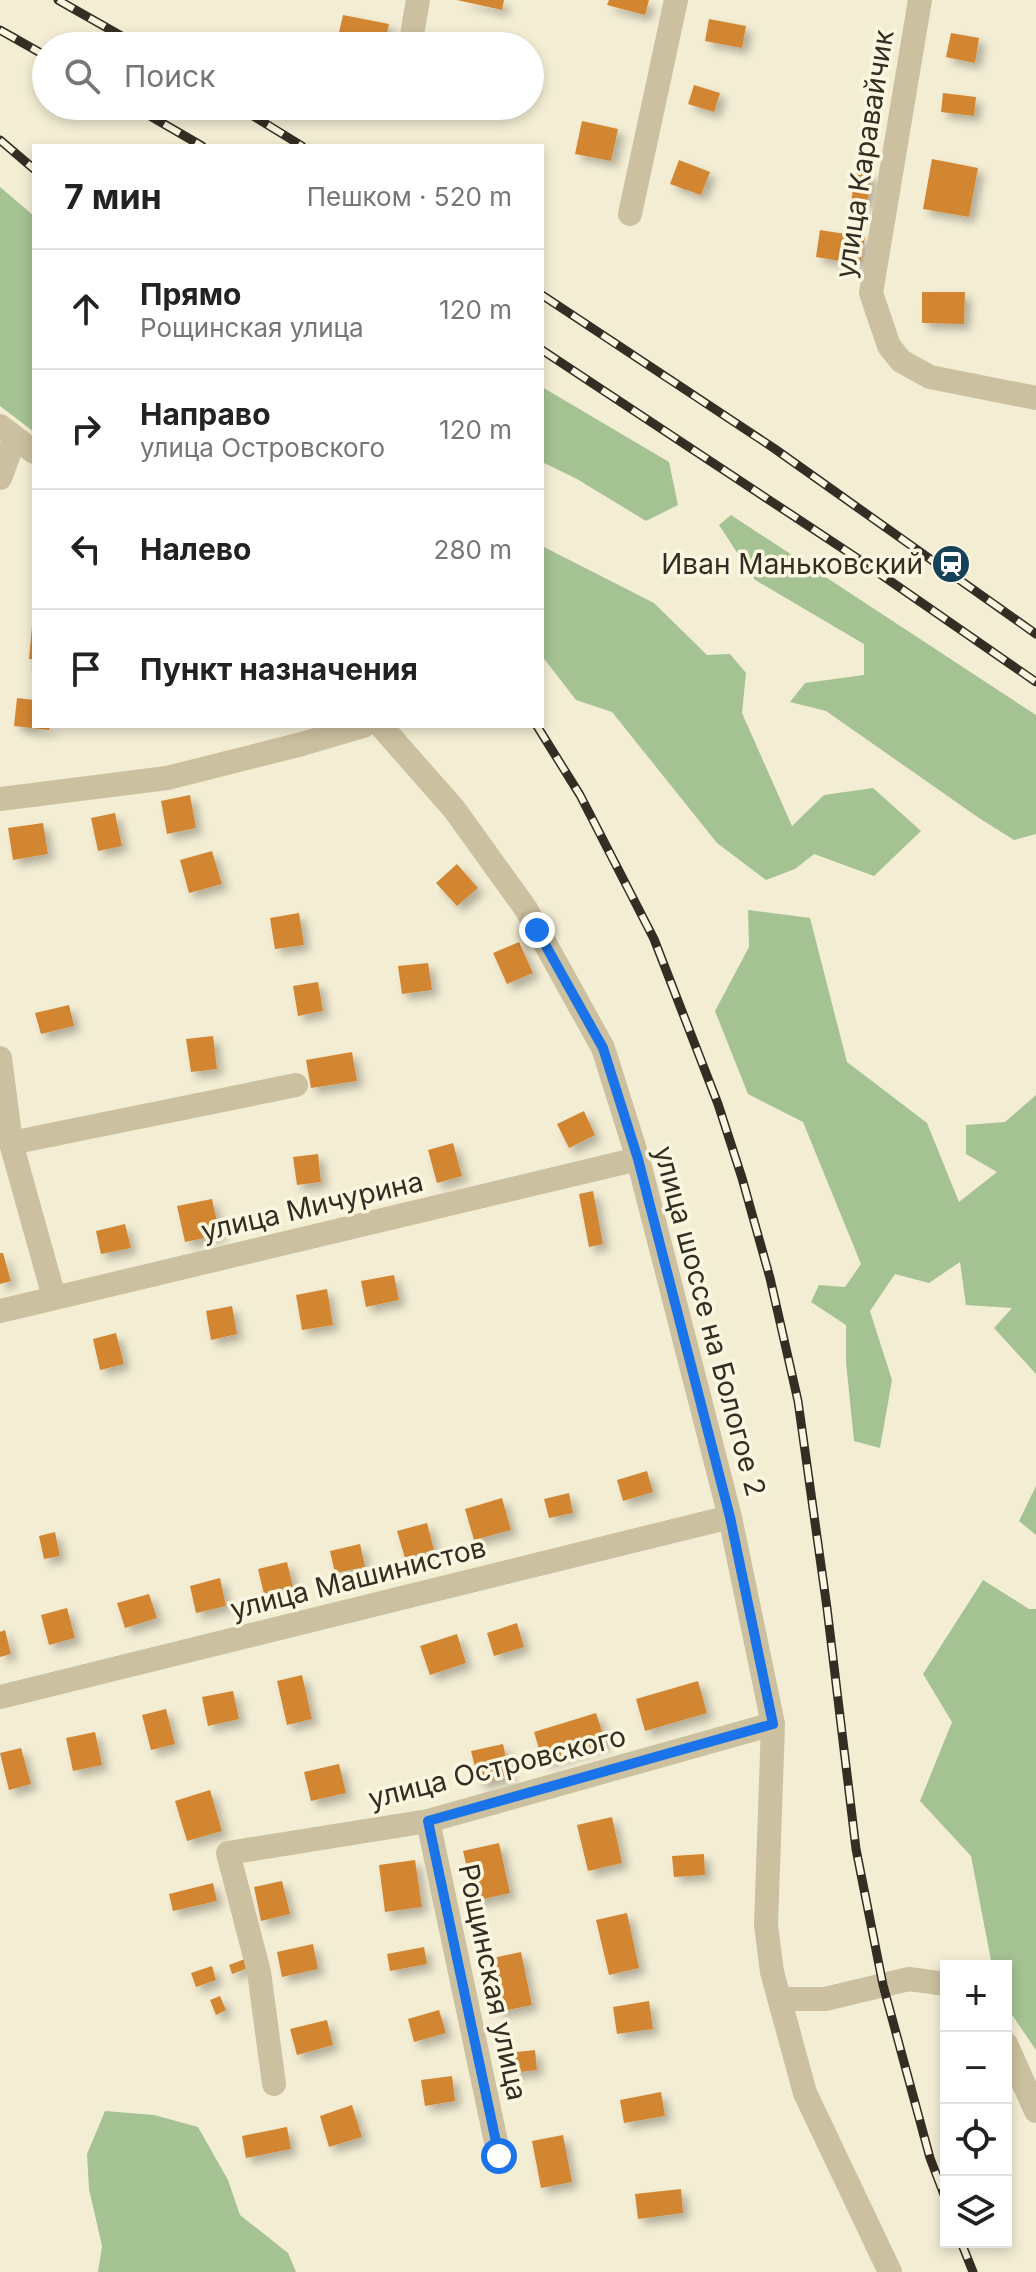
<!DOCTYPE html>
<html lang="ru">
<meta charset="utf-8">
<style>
body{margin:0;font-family:Inter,sans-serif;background:#f2f2f2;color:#222}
.controls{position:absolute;right:24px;bottom:24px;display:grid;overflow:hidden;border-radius:0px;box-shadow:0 4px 12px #0003}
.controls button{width:72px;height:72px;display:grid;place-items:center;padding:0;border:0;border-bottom:2px solid #e0e0e0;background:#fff;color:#222;font:40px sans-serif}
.stop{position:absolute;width:24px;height:24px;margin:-18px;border:6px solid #1a73e8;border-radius:50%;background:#fff}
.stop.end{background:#1a73e8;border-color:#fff;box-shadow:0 2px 8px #0008}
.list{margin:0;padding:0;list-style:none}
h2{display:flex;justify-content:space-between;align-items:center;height:104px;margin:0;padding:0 32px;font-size:34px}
h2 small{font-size:26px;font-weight:400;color:#767676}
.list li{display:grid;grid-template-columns:52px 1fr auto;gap:24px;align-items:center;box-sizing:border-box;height:120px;padding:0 32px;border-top:2px solid #e0e0e0}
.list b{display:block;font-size:30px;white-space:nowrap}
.list p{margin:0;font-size:26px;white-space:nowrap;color:#767676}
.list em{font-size:26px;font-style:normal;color:#767676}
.icon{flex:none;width:44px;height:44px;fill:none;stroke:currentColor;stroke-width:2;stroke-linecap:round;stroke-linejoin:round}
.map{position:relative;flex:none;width:1036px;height:2272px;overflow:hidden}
.search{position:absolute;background:#fff;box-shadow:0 4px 12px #0003;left:32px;top:32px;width:512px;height:88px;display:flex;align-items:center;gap:20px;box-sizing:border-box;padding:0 28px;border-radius:44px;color:#767676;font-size:30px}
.panel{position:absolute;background:#fff;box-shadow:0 4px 12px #0003;left:32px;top:144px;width:512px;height:584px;border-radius:0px}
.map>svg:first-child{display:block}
.green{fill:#a5c293}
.building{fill:#d28632;filter:url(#shadow)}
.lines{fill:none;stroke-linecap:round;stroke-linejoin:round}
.minor{stroke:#cbc09f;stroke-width:24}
.rail-casing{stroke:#342d23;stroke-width:9}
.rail{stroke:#faf6e0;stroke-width:6;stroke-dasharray:18;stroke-linecap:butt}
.route{stroke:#1a73e8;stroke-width:10}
.labels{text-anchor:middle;stroke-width:7;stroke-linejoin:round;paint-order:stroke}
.street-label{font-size:28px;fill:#342d23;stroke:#faf6e0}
.poi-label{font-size:28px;fill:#342d23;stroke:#faf6e0;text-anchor:end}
</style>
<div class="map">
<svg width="1036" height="2272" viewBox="0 0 1036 2272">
<defs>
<filter id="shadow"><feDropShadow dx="6" dy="6" stdDeviation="4" flood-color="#0004"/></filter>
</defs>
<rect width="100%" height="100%" fill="#f3edd4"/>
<path class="green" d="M0 187 34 216V432L0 406Z
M542 387 669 462 678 505 646 521 577 479 542 462Z
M731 515 1036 715V834L1014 840 979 818 826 711 790 702 805 683 864 675V644L755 580 719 525Z
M542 546 654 603 707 655 730 654 746 673 742 713 792 826 824 795 873 788 921 831 874 876 814 854 795 869 766 880 717 843 612 712 576 700 542 656Z
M748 910 810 918 847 1062 927 1123 959 1202 997 1172 966 1154V1125L1005 1122 1036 1095V1374L994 1328 1012 1308 966 1305 960 1262 929 1283 895 1274 870 1311 892 1380 880 1448 854 1441 846 1362V1325L811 1302 819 1285 845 1287 861 1264 803 1122 748 1094 715 1011 749 947Z
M1036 1486V1535L1019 1521Z
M983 1580 1029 1609H1036V2050L1006 2006V1966H992L971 1856 920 1801 952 1722 923 1674Z
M105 2111 154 2115 198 2127 228 2180 240 2215 288 2253 296 2272H98L102 2246 89 2189 87 2154Z"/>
<path class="building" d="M457 0H504L502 10Z
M609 0H649L645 15 607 5Z
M343 15 389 24 384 46 338 37Z
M709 19 746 26 742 48 705 41Z
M951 33 979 38 975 63 946 57Z
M694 85 720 93 714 112 688 104Z
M943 93 976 97 974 116 941 112Z
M582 121 618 129 611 161 575 154Z
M932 159 978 168 969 217 923 209Z
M679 160 710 172 701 195 670 184Z
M856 172 872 174 867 205 851 202Z
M820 230 865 237 860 264 816 257Z
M922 292H965L964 324 922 323Z
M32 627H34V659H29Z
M17 698 34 700V726H50L49 730 14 726Z
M190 795 196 828 167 834 161 801Z
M115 813 122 846 98 851 91 818Z
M43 823 48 854 13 860 8 828Z
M212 851 222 884 189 893 180 860Z
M457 864 478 888 457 906 436 883Z
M299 913 304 945 275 949 270 918Z
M519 942 533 973 507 984 493 953Z
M428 963 432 990 402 994 398 966Z
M318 982 323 1011 298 1016 293 986Z
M69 1005 74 1026 41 1034 35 1013Z
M213 1036 217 1069 191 1072 186 1039Z
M352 1052 357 1081 311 1088 306 1060Z
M584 1111 595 1135 569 1148 557 1124Z
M453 1143 462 1176 437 1183 428 1150Z
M318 1154 321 1182 297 1185 293 1157Z
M593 1191 603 1244 589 1247 579 1194Z
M212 1199 220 1235 185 1242 177 1206Z
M125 1224 131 1248 101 1254 96 1231Z
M0 1253H3L11 1281 0 1284Z
M394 1275 399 1300 366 1307 361 1281Z
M327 1289 333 1325 302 1330 296 1295Z
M232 1306 237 1334 211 1340 206 1311Z
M116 1333 124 1364 100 1370 93 1339Z
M647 1471 653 1492 623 1501 617 1480Z
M569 1493 573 1513 549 1518 544 1499Z
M502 1498 511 1530 474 1540 465 1509Z
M427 1523 434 1550 405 1558 397 1531Z
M55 1532 60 1556 44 1559 39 1536Z
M360 1544 365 1567 335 1573 330 1551Z
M287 1562 293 1587 264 1594 258 1569Z
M220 1578 226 1606 196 1613 190 1586Z
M149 1594 157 1618 125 1628 117 1603Z
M67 1608 75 1638 49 1645 41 1615Z
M517 1623 524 1647 494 1656 487 1633Z
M5 1630 11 1654 0 1657V1632Z
M457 1634 466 1663 430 1675 420 1646Z
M302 1675 312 1719 287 1725 277 1681Z
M698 1681 707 1713 645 1731 636 1699Z
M233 1691 239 1719 208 1726 202 1697Z
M166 1709 175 1744 151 1750 142 1715Z
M596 1713 606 1743 543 1762 534 1732Z
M95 1732 102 1765 73 1771 66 1738Z
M503 1744 510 1776 479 1783 471 1751Z
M21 1748 31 1784 9 1790 0 1753Z
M339 1764 346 1793 311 1801 304 1772Z
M210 1790 222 1831 187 1841 175 1801Z
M612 1817 622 1863 588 1871 577 1825Z
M499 1843 510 1893 475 1901 463 1851Z
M704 1854 705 1875 674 1877 672 1856Z
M415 1860 422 1907 385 1912 379 1865Z
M282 1881 290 1914 261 1921 254 1887Z
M213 1883 217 1901 173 1911 169 1894Z
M627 1913 639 1968 609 1975 596 1920Z
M313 1944 318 1969 282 1977 277 1952Z
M424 1947 427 1964 390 1971 387 1954Z
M521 1952 532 2005 498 2012 488 1959Z
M245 1959 248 1968 232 1974 229 1965Z
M212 1966 216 1980 196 1987 191 1973Z
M220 1996 226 2010 216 2015 210 2000Z
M649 2001 653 2029 617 2034 613 2007Z
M439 2010 446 2033 414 2042 408 2019Z
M327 2020 333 2045 297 2055 290 2029Z
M535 2050 537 2070 510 2073 508 2053Z
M452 2076 455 2101 425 2106 421 2080Z
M661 2092 665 2116 624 2123 620 2100Z
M352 2105 362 2137 329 2147 320 2116Z
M287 2127 291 2149 246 2158 242 2136Z
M563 2135 572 2182 541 2188 532 2141Z
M681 2189 683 2213 638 2219 635 2194Z"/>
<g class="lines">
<path class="minor" d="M920 0 871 293 889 346 901 361 930 377 1036 398
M410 46 418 0
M630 214 676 0
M0 426 34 452
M0 478 15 438
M381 726 454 809 526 909 603 1048 638 1159 730 1517 773 1724 766 1925 772 1972 805 2093 890 2272
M0 799 167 778 302 744 363 726
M0 1058 11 1143 54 1297
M11 1143 296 1085
M0 1311 638 1159
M0 1697 730 1517
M428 1821 499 2156
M780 1999H825L909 1979 946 1984
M1006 2044 1036 2111
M274 2084 259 1972 228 1853 428 1821 773 1724"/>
<g class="rail-casing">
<path id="rail" d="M58 0 139 46
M0 30 46 56
M133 106 202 146
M237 106 302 146
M0 140 34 169
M542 295 775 449 1036 634
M542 350 857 558 1036 682
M537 726 580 795 654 939 718 1104 742 1178 770 1278 798 1401 827 1608 856 1849 883 1985 930 2158 946 2200
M961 2242 973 2272"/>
</g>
<use href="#rail" class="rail"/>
</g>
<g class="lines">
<path class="route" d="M499 2156 428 1821 773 1724 730 1517 638 1159 603 1048 537 930"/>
</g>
<defs>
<g id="station-disc" transform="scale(2)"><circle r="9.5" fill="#164158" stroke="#faf6e0"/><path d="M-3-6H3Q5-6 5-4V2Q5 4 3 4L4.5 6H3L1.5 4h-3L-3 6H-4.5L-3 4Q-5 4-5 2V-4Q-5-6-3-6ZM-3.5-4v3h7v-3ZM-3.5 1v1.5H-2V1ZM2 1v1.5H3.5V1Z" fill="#fff"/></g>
</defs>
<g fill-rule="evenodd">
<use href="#station-disc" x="951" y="564"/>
</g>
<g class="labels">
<g class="street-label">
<text transform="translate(864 154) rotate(-81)" y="10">улица Каравайчик</text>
<text transform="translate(312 1206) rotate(-13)" y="10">улица Мичурина</text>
<text transform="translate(710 1321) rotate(75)" y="10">улица шоссе на Бологое 2</text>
<text transform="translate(358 1578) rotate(-14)" y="10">улица Машинистов</text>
<text transform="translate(497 1767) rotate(-14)" y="10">улица Островского</text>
<text transform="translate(493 1982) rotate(78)" y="10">Рощинская улица</text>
</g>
<g class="poi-label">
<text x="923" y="574">Иван Маньковский</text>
</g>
</g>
</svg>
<div class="controls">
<button>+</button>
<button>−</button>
<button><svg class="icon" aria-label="locate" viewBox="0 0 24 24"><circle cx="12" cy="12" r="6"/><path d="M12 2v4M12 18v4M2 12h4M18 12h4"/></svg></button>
<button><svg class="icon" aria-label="layers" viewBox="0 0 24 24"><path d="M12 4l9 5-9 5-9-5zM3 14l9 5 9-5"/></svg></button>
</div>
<div class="stop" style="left:499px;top:2156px"></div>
<div class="stop end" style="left:537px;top:930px"></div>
<div class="search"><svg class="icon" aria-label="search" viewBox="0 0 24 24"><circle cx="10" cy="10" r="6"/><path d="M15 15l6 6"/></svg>Поиск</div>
<section class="panel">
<h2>7 мин<small>Пешком · 520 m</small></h2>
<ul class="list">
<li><svg class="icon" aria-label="ahead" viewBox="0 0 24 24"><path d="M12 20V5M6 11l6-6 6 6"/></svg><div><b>Прямо</b><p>Рощинская улица</p></div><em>120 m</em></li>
<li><svg class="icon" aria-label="right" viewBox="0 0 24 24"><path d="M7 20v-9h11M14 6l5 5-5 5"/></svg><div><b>Направо</b><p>улица Островского</p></div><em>120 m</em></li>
<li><svg class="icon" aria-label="left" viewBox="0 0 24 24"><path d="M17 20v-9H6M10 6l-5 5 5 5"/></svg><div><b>Налево</b></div><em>280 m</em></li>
<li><svg class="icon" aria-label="arrive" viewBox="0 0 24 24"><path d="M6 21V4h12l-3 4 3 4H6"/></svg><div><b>Пункт назначения</b></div></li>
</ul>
</section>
</div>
